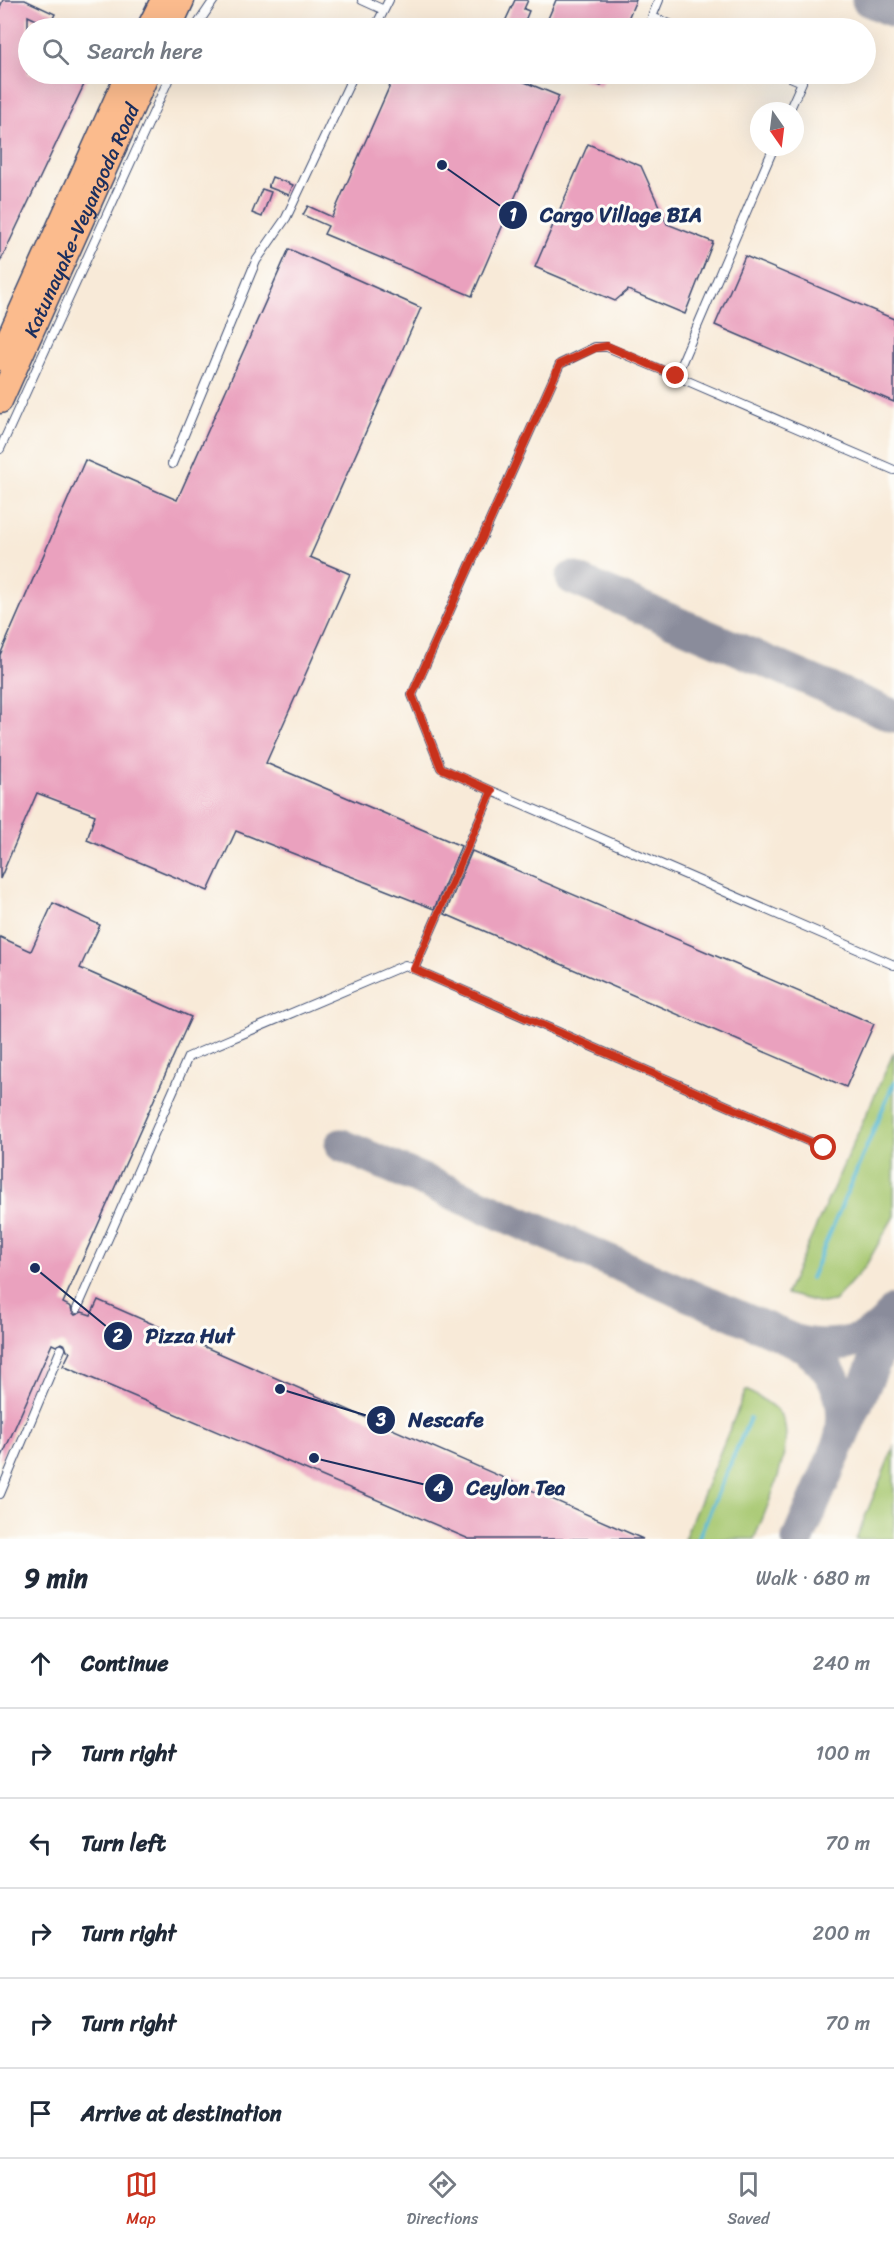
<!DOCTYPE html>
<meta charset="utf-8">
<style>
body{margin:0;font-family:Sriracha,sans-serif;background:#f6f6f7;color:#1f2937}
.compass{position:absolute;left:750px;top:102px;width:54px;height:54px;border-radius:50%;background:#fff;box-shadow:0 6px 24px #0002;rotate:166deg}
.stop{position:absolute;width:18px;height:18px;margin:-14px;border:4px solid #c8321e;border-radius:50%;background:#fff}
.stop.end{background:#c8321e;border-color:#fff;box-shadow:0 2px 6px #0008}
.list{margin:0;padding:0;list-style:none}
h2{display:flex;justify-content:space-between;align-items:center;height:78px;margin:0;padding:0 24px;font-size:26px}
h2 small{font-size:20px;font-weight:400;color:#747a83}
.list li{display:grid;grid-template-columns:39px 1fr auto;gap:18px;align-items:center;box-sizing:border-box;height:90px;padding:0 24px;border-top:2px solid #e0e1e3}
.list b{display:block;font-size:22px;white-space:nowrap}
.list em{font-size:20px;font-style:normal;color:#747a83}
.icon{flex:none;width:33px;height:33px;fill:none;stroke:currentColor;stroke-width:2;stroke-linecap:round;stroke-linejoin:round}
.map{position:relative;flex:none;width:894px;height:1539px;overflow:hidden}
.search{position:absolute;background:#fff;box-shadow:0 6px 24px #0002;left:18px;right:18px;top:18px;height:66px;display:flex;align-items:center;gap:15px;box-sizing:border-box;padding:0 21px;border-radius:33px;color:#747a83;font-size:22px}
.sheet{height:618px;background:#fff}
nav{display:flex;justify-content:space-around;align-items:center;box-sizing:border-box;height:84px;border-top:2px solid #e0e1e3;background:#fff;font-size:16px;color:#747a83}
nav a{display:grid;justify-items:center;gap:3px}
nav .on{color:#c8321e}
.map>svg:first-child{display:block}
.green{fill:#a7c871;stroke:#617c68;stroke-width:1.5}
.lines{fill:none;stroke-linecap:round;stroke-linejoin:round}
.stream{stroke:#54b8d3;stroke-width:4}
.taxiway{stroke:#8a8c9b;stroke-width:33}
.building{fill:#eaa1be}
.lane-casing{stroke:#3c4b70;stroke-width:10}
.primary-casing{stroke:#3c4b70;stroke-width:27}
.lane{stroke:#fff;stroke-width:8}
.primary{stroke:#fbbb8d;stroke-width:24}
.route{stroke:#c8321e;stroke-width:8}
.labels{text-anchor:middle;stroke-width:6;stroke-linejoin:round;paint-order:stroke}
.street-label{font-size:20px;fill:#1b2f5e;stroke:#fdfcf7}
.leader{fill:none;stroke:#1b2f5e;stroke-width:2}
.callout-dot{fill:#1b2f5e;stroke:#fdfcf7;stroke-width:2}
.mark-label{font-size:18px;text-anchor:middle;font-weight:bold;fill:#fff}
.callout-label{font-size:21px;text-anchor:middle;font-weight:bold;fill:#1b2f5e;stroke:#fdfcf7;stroke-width:6;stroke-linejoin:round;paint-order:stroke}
</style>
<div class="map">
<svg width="894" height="1539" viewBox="0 0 894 1539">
<rect width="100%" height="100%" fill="#fdfcf7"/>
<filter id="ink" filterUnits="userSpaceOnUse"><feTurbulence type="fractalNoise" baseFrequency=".0167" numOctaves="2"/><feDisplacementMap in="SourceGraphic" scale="12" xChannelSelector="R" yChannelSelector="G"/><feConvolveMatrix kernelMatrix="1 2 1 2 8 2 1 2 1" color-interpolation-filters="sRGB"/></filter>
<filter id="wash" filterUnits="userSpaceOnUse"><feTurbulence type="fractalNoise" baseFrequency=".008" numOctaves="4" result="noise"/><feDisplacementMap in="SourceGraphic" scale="24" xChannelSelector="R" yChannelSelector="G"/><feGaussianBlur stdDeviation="1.35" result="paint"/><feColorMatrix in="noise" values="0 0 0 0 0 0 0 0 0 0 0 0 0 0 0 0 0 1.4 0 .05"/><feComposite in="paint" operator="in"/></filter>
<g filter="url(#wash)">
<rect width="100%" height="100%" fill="#f8ead8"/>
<path class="green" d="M894 1052V1216L865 1267 834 1301 822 1303 786 1294Z
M746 1390C758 1397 777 1406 783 1419 795 1446 765 1513 754 1539H684Z
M894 1446V1539H856Z"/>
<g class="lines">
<path class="stream" d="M811 1278 894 1082
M698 1539 750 1418"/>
<path class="taxiway" d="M868 0 894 11
M572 578 894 716
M341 1145 795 1341C832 1350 872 1345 894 1311
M795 1341C829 1362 849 1392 841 1434
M798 1539 894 1317"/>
</g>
<g id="blocks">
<path class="building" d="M3 0H25L55 14 49 26 28 16V74H89L0 262V7Z
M515 0H528L524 9 529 11 522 28H502Z
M556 0H636L624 28H544Z
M395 74H505L559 96 472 296 324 234 328 226 303 215 308 206 332 217Z
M570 74H606L601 86Z
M588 144 641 166 667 224 713 242 685 314 628 290 615 301 535 267Z
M272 177 293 185 289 195 268 187Z
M262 189 271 192 262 217 252 213Z
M289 249 421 308 310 557 350 574 266 763 461 846 434 909 236 831 208 891 87 840 95 815 37 793 0 879V655L85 460 177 500Z
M745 256 894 319V402L715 325Z
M472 851 874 1024 846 1087 445 914Z
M53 903 100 925 80 968 191 1017 63 1303 71 1307 72 1312 75 1315 82 1312 91 1315 98 1300 643 1539H469L63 1366 70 1352 67 1351 65 1345 61 1343 56 1346 52 1344 0 1461V937L31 951Z"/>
</g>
</g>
<g filter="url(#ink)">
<use href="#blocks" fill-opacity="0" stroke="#3c4b70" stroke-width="1.5"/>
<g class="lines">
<g class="lane-casing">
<path id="lane" d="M362 0 384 10
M659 0 652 17 679 28
M195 28 214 0
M375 28 389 0
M783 74 802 82 789 111
M676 376 894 470
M0 449 171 74
M172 464 256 261 286 218 354 74
M492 791 894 965
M414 969 824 1148
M77 1309 188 1057 405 965 414 969 492 791 441 768 412 695 560 364 595 347H607L676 376 774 147
M0 1494 61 1349"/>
</g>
<g class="primary-casing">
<g id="primary">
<path d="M149 28 163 0"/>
<path d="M169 28 182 0"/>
<path d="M0 358 128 74"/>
<path id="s1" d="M0 401 147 74"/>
</g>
</g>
<use href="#lane" class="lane"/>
<use href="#primary" class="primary"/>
</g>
</g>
<g class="lines" filter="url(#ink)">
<path class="route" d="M676 376 607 346 595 348 560 364 412 695 441 768 492 791 414 969 824 1148"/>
</g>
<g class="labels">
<g class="street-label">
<text dy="7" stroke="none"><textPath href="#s1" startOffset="198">Katunayake-Veyangoda Road</textPath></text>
</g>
</g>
<path class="leader" d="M442 165L513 215M35 1268L118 1336M280 1389L381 1420M314 1458L439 1488"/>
<g class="callout-dot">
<circle cx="442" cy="165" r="6"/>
<circle cx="35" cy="1268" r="6"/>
<circle cx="280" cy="1389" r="6"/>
<circle cx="314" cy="1458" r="6"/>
<circle cx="513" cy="215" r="15"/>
<circle cx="118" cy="1336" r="15"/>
<circle cx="381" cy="1420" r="15"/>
<circle cx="439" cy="1488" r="15"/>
</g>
<g class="mark-label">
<text x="513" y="221">1</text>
<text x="118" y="1342">2</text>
<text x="381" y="1426">3</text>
<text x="439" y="1494">4</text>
</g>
<g class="callout-label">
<text x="621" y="222">Cargo Village BIA</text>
<text x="190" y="1343">Pizza Hut</text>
<text x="446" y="1427">Nescafe</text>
<text x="516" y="1495">Ceylon Tea</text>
</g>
</svg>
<svg class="compass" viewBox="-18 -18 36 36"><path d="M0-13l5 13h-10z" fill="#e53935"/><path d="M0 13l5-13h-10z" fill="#747a83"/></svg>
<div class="stop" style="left:824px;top:1148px"></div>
<div class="stop end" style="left:676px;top:376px"></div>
<div class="search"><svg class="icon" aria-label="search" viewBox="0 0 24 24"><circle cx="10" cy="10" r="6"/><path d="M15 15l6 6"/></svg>Search here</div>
</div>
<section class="sheet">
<h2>9 min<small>Walk · 680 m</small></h2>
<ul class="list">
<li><svg class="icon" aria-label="ahead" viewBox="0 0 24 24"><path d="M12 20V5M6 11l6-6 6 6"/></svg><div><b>Continue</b></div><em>240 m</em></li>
<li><svg class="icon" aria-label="right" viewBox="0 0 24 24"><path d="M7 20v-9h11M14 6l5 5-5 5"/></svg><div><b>Turn right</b></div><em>100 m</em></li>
<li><svg class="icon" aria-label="left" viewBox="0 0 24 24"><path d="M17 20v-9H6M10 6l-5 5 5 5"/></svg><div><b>Turn left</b></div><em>70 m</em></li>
<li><svg class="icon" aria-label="right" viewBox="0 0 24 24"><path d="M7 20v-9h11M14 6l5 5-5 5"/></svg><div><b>Turn right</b></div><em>200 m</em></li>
<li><svg class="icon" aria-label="right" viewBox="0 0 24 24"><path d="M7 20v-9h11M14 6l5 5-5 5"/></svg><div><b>Turn right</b></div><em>70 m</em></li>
<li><svg class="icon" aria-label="arrive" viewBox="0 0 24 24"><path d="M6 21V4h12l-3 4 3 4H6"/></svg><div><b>Arrive at destination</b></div></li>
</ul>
</section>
<nav>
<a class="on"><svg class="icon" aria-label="map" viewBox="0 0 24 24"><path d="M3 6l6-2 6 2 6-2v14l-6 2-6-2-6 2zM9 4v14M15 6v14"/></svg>Map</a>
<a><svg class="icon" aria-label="directions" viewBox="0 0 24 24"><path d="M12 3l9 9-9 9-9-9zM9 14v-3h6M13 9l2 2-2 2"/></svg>Directions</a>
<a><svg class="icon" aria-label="saved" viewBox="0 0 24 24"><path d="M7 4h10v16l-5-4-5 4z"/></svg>Saved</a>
</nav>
